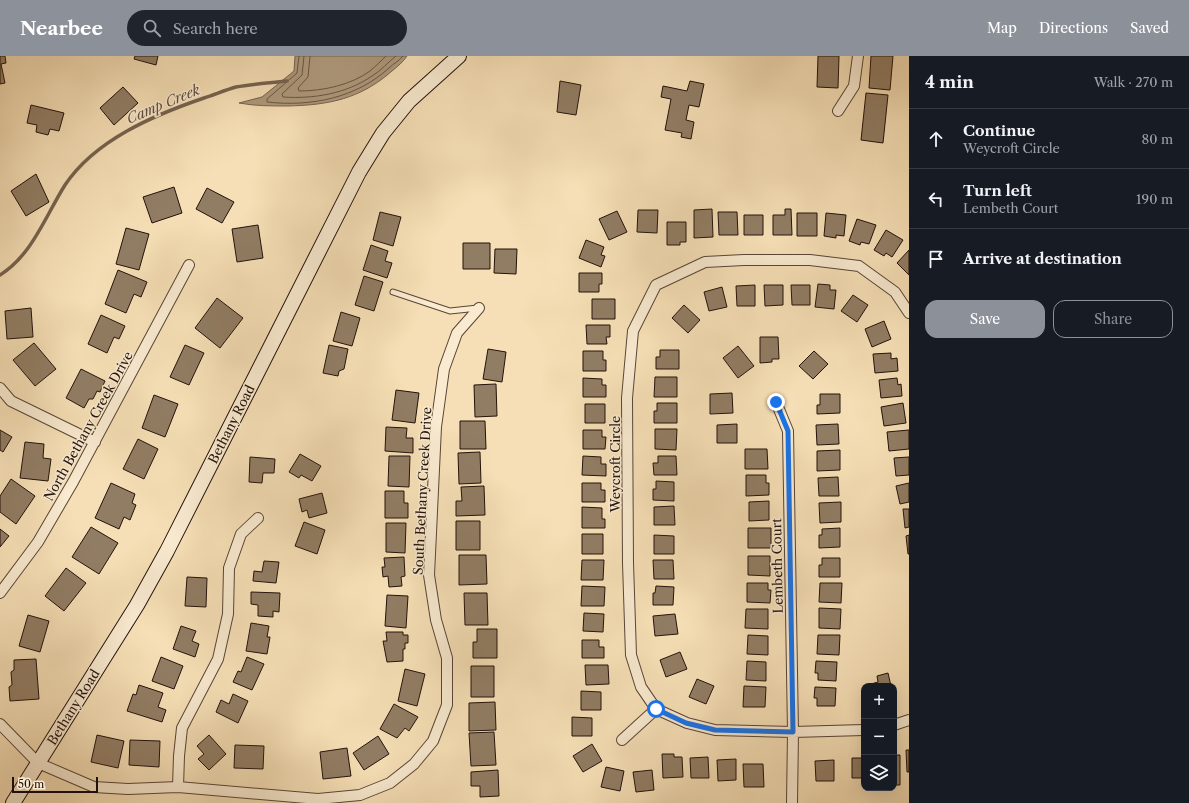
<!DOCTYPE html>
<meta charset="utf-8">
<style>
body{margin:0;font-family:"Libre Caslon Text",serif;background:#20242c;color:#f1f3f6}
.controls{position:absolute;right:12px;bottom:12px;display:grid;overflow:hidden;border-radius:8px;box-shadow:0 4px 16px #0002}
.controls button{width:36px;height:36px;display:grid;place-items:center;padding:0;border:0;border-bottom:1px solid #363941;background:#171b24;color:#f1f3f6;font:20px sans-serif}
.scale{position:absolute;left:12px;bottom:10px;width:86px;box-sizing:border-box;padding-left:4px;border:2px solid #23120b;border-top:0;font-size:11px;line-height:14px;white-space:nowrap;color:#23120b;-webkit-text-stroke:3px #f9ead0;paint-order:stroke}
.stop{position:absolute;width:12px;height:12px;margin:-9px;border:3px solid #1a73e8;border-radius:50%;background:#fff}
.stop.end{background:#1a73e8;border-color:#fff;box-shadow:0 1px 4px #0008}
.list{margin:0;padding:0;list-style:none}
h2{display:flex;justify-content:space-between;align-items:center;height:52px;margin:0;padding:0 16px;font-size:17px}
h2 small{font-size:13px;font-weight:400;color:#9ea1a6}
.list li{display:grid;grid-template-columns:26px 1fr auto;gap:12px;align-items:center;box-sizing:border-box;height:60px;padding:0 16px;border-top:1px solid #363941}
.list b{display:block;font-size:15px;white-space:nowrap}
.list p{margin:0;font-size:13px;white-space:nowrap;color:#9ea1a6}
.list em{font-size:13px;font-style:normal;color:#9ea1a6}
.actions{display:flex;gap:8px;padding:12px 16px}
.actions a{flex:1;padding:9px 0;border:1px solid #8c9099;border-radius:12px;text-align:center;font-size:14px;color:#8c9099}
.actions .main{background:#8c9099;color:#fff}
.icon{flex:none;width:22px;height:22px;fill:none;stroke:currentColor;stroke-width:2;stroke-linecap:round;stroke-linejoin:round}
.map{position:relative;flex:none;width:909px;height:747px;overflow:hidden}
header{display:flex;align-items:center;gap:24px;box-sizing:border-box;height:56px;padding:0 20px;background:#8c9099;color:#fff}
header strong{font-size:19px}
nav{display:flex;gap:22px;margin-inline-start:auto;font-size:14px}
.search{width:280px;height:36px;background:#20242c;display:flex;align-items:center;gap:10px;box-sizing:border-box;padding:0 14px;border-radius:22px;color:#9ea1a6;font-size:15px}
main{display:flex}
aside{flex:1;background:#171b24}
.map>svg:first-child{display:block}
.water{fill:#ae997c;stroke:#76634f}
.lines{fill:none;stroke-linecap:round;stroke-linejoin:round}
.shore{stroke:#685644;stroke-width:1}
.stream{stroke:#76634f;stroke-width:3.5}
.building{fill:#917d64;stroke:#23120b}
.lane-casing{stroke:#584536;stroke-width:7}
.street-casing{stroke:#584536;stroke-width:12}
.secondary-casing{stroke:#23120b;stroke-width:16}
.lane{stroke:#f9ead0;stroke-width:5}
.street{stroke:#f9ead0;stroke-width:10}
.secondary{stroke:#f9ead0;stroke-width:14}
.route{stroke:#1a73e8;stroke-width:5}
.labels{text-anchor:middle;stroke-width:3;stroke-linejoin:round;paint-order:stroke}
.street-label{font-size:13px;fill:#23120b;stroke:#f9ead0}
.water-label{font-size:14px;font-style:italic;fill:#624f3e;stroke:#f9ead0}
</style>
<header>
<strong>Nearbee</strong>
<div class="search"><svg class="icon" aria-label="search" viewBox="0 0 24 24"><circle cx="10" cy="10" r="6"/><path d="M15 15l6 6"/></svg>Search here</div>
<nav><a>Map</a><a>Directions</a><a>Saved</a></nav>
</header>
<main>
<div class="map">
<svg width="909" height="747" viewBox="0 0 909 747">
<rect width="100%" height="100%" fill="#f6dfb6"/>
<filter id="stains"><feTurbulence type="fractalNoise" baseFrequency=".005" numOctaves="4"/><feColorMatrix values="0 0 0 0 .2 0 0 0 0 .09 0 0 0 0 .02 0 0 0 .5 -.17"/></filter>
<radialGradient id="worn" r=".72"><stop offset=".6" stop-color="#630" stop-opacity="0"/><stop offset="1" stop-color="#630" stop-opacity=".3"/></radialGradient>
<path class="water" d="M295 0H407C403 6 398 10 392 15 360 43 329 49 288 50 271 50 255 50 239 47L262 41 294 15Z"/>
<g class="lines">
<path class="shore" d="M299 0 297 17 267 43V46C311 51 356 42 389 12 393 8 399 5 403 0
M304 0 302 19 282 38 283 41C313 43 346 38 372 20 381 15 388 6 396 0
M310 0 308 21 298 32 299 35C323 35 351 29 370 15 376 10 381 5 386 0"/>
<path class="stream" d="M0 219C32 199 45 161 65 129 95 84 154 59 204 42 214 39 225 34 236 31 252 28 270 27 287 25"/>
</g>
<path class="building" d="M0 0H5L6 7 1 8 5 27 0 28Z
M135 0H158L156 9 134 3Z
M818 0H839L838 32 817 31Z
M871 0H893L890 34 869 32Z
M560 25 581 29 576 59 557 56Z
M690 25 704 28 699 51 689 49 686 64 694 66 691 83 681 81 682 77 665 74 671 43 661 41 663 30 687 35Z
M123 31 138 47 114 69 100 52Z
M866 37 888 39 883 87 861 84Z
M31 49 64 57 59 75 50 73 48 79 36 76 37 69 27 67Z
M36 118 49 146 26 160 11 135Z
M174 131 182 157 152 167 143 141Z
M207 132 234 146 222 167 196 153Z
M712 153 713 181 694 182V154Z
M785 153H791L792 179H773V159H785Z
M638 154H658L657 177 637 176Z
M617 155 627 176 609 184 599 163Z
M380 156 401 161 393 190 373 184Z
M718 156H737L738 179H719Z
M797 157H817V180H797Z
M826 157 846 159 844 180 836 179V182L824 180Z
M744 159H763V179H744Z
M857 163 876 169 869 188 861 186 860 189 849 185Z
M667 166H686V186H680V189H667Z
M258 169 263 202 237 206 232 173Z
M126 172 149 178 139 214 116 208Z
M886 174 903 184 892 201 886 197 884 200 874 194Z
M586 184 604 191 601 199 605 200 601 211 579 202Z
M463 187H490V213H463Z
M371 189 388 195 385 205 392 207 387 222 363 214Z
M495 193H517L516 218 494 217Z
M909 194V219L897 207Z
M118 214 147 226 141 241 134 238 126 257 105 248Z
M579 217H602V228H599V236H579Z
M364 220 383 226 374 255 355 249Z
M818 228 830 229V234H836L834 253 815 251Z
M755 229V250H737L736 230Z
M764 229H783V249L765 250Z
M791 229H810V249H792Z
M722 231 727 251 709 255 704 236Z
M853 239 868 249 857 266 841 255Z
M217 242 243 262 220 292 195 272Z
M592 243H615V263H592Z
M684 249 700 264 688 277 672 262Z
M31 252 33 281 7 283 5 255Z
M341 256 360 262 352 290 333 285Z
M101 259 125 270 119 283 114 281 107 297 88 288Z
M884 265 891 283 872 291 865 273Z
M586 269H610V281H606L607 288H587Z
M760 281H778L779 303H772V306L760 307Z
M34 287 56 313 35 330 13 304Z
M185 289 204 297 189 329 170 321Z
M329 289 348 293 344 313 339 315 338 320 323 317Z
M738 290 754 310 738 322 723 302Z
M488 293 506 296 502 326 483 323Z
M660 294H679V313H656V301H660Z
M583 295H603V304H606V315H583Z
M814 295 828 308 813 323 799 310Z
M891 297V303L897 302 898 315 875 317 873 298Z
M81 313 105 325 100 336 97 335 93 343H89L84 352 66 342Z
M655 321H677V341H654Z
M583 322 602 323V329H606V341H583Z
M897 322 898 329 901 328 902 340 881 342 879 324Z
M496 328 497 360 475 361 474 329Z
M396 334 419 337 415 367 392 364Z
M732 337 733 357 710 358V338Z
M820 338H840V357L817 358V349H820Z
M154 339 178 348 165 381 142 372Z
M657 347H677V367H654V355H657Z
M903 347 906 367 884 370 881 351Z
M585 348H605V367H585Z
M460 365H485L486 393H460Z
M737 368V387H717V369Z
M838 368 839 388 817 389 816 369Z
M386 371 407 372 406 382H413V397L385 395Z
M655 373H677L676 394 655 393Z
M0 374 12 381 3 396 0 394Z
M583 374H602V381H606L605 393H583Z
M909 374V393L889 395 887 376Z
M138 383 158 393 144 423 123 413Z
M25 386 44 388 43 402 51 403 48 425 20 422Z
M745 393H767L768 413H745Z
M840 394V414L817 415V395Z
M480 396 481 427 459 428 458 397Z
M300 398 321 410 312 425 301 419 299 422 289 416Z
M389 400H410L409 431 388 430Z
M583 400 601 401V408H606V420L582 419Z
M658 400H676L677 419H654L653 407H658Z
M250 401 275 403 274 417H263L262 427 249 426Z
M909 401V419L896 420 894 402Z
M746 419H766V427H769V439L746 440Z
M838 421 839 440H819L818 422Z
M11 423 35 440 16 468 0 456V440Z
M656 425 674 426V445L653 444V433H656Z
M111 427 135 438 132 447 136 449 130 464 124 461 119 473 95 462Z
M582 427H601V434H605V446H582Z
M909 427V446L900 448 896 430Z
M484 430 485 459 456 460V445H462L461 431Z
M385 435H404V447H408V462H385Z
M322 437 327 457 309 462 307 454 302 456 299 443Z
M769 445V464L749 465V446Z
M841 446V466L820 467 819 447Z
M674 450 675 469H654V451Z
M582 451 602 452V463H605V472H582Z
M903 453H909V471L905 472Z
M456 465H480V494H456Z
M304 466 325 474 317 498 295 490Z
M386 467H406L405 497 386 496Z
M91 471 118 487 99 518 72 501Z
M748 472H771V492H748Z
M840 472V491L819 492V479H822V473Z
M0 473 9 480 0 491Z
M582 478H603V498H582Z
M654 479 674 480V498H654Z
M909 479V498H908L906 480Z
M459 499H486L487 528 459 529Z
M748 500H770V520L748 519Z
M404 501 405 520 401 521 402 530 389 531 388 520 383 521 382 511H385L384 502Z
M822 502H840V521H819V509H822Z
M582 504H604L603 524H581Z
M653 504H673L674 523H654Z
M264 505 279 506 276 527 253 525 254 515 262 516Z
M66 512 86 527 64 555 45 540Z
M187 521 207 522 206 551 185 550Z
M747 527H768V534H771L770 547 747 546Z
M820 527H842L841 547 819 546Z
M582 530 605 531 604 550H581Z
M656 530 674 531 673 549H653V537H655Z
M251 536 280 537 279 556 273 555V561L258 560V549L251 548Z
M464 537H487L488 569H465Z
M387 539 408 540 406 572 385 570Z
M819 552 841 553 840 573 819 572Z
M746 553H768V573L745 572Z
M584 557 604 558 603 576 583 575Z
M675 558 678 578 655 580 653 560Z
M28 559 49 565 40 596 19 590Z
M251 567 269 570 267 581H270L267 598 246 595Z
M181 570 196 575 192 585 199 588 195 601 173 593Z
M477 573H497V602H473V586H477Z
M386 576H403V579H408V587H405V593H403V605L387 606 383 585H387Z
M748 579 768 580V599L747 598Z
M818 579H840L839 599 817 598Z
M582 584H599V591H604V602H582Z
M680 596 687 613 666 621 660 604Z
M161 601 183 610 174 633 152 625Z
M247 601 264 608 252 634 233 626 238 615 241 616Z
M36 603 39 643 10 645 9 631 12 629 11 616 14 614V604Z
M747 605 766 606V625L746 624Z
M816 605 837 606 836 625 818 624V617H815Z
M585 609H608L609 628 586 629Z
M471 610H494V641H471Z
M405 613 425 618 417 650 398 645Z
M888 617 891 630H872L871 628 878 626 877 620Z
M697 623 714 630 706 648 689 641Z
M139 629 163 637 158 651 166 654 162 666 127 655 133 638 136 639Z
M744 630 766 631 765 651H743Z
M815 631 836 632 835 650H817V642H814Z
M581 635 601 636V654H581Z
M233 638 248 645 238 667 216 656 221 644 229 648Z
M495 646 496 674 469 675V647Z
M394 648 418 661 409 675 405 672 397 682 380 673Z
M572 661 592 662V680H572Z
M494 676 496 709 471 710 469 677Z
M97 679 124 685 118 712 91 706Z
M209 679 226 698 209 714 198 703 204 698 197 690Z
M378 680 389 698 364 714 353 697Z
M130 684 160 685 159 711 129 709Z
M592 688 602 705 583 716 573 700Z
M235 689 264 690 263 713 234 712Z
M347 692 351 720 323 723 320 696Z
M906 694H909V716H907Z
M662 698H674V701H682L683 721 663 722Z
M894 699H900V729H894Z
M708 701 709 722H691L690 702Z
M852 702H864V722H852Z
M736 703V724L718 725 717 704Z
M834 704V725H816L815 705Z
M743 708H763L764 731H744Z
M606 711 624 715 620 735 601 731Z
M498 714 499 740 480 741V730H471V716Z
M652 714 654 734 636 736 633 716Z"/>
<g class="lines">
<g class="lane-casing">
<path id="lane" d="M393 236 450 255 478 252"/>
</g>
<g class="street-casing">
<path id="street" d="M838 55 854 30 858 0
M0 332 11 345 95 386
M776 346 788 375 793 676 792 747
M0 537 38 486 73 426 189 209
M0 668 38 707 94 731 128 733 178 731 318 743 360 739 390 727 414 708 433 685 447 649V602L436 564 429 519 436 371 444 313 457 277 479 252
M894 669 909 664
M864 674 793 676 715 674 687 667 656 653 641 631 631 599 628 507 627 342 633 275 656 229 705 206 744 204H810L859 210 895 236 909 257
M622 684 656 653
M178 731 179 700 182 672 218 603 228 558 229 512 241 478 258 462"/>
</g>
<g class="secondary-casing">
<path id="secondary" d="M13 747 137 549 167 495 359 116 383 77 409 45 459 0"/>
</g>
<use href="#lane" class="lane"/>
<use href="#street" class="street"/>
<use href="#secondary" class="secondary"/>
</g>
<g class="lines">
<path class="route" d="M656 653 686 667 715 674 793 676 788 375 776 346"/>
</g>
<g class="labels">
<g class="street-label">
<text transform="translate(231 368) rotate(-63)" y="5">Bethany Road</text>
<text transform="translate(88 370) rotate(-61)" y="5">North Bethany Creek Drive</text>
<text transform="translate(615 408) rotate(-90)" y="5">Weycroft Circle</text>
<text transform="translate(422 435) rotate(-87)" y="5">South Bethany Creek Drive</text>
<text transform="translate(777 510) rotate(-91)" y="5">Lembeth Court</text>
<text transform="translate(73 651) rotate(-58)" y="5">Bethany Road</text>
</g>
<g class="water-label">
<text transform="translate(163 48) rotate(-23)" y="5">Camp Creek</text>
</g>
</g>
<rect width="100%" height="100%" filter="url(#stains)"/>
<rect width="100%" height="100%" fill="url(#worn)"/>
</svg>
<div class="controls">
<button>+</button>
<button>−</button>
<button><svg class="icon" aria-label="layers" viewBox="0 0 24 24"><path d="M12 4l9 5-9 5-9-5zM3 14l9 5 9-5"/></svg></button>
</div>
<div class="scale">50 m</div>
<div class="stop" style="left:656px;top:653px"></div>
<div class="stop end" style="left:776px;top:346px"></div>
</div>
<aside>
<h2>4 min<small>Walk · 270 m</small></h2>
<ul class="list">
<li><svg class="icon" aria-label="ahead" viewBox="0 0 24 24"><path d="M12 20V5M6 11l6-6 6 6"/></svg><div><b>Continue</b><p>Weycroft Circle</p></div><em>80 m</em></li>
<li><svg class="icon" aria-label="left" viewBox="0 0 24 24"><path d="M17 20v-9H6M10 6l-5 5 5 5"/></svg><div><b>Turn left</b><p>Lembeth Court</p></div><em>190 m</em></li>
<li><svg class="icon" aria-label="arrive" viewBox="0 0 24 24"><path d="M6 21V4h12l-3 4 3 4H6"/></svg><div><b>Arrive at destination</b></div></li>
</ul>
<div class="actions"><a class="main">Save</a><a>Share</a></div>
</aside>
</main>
